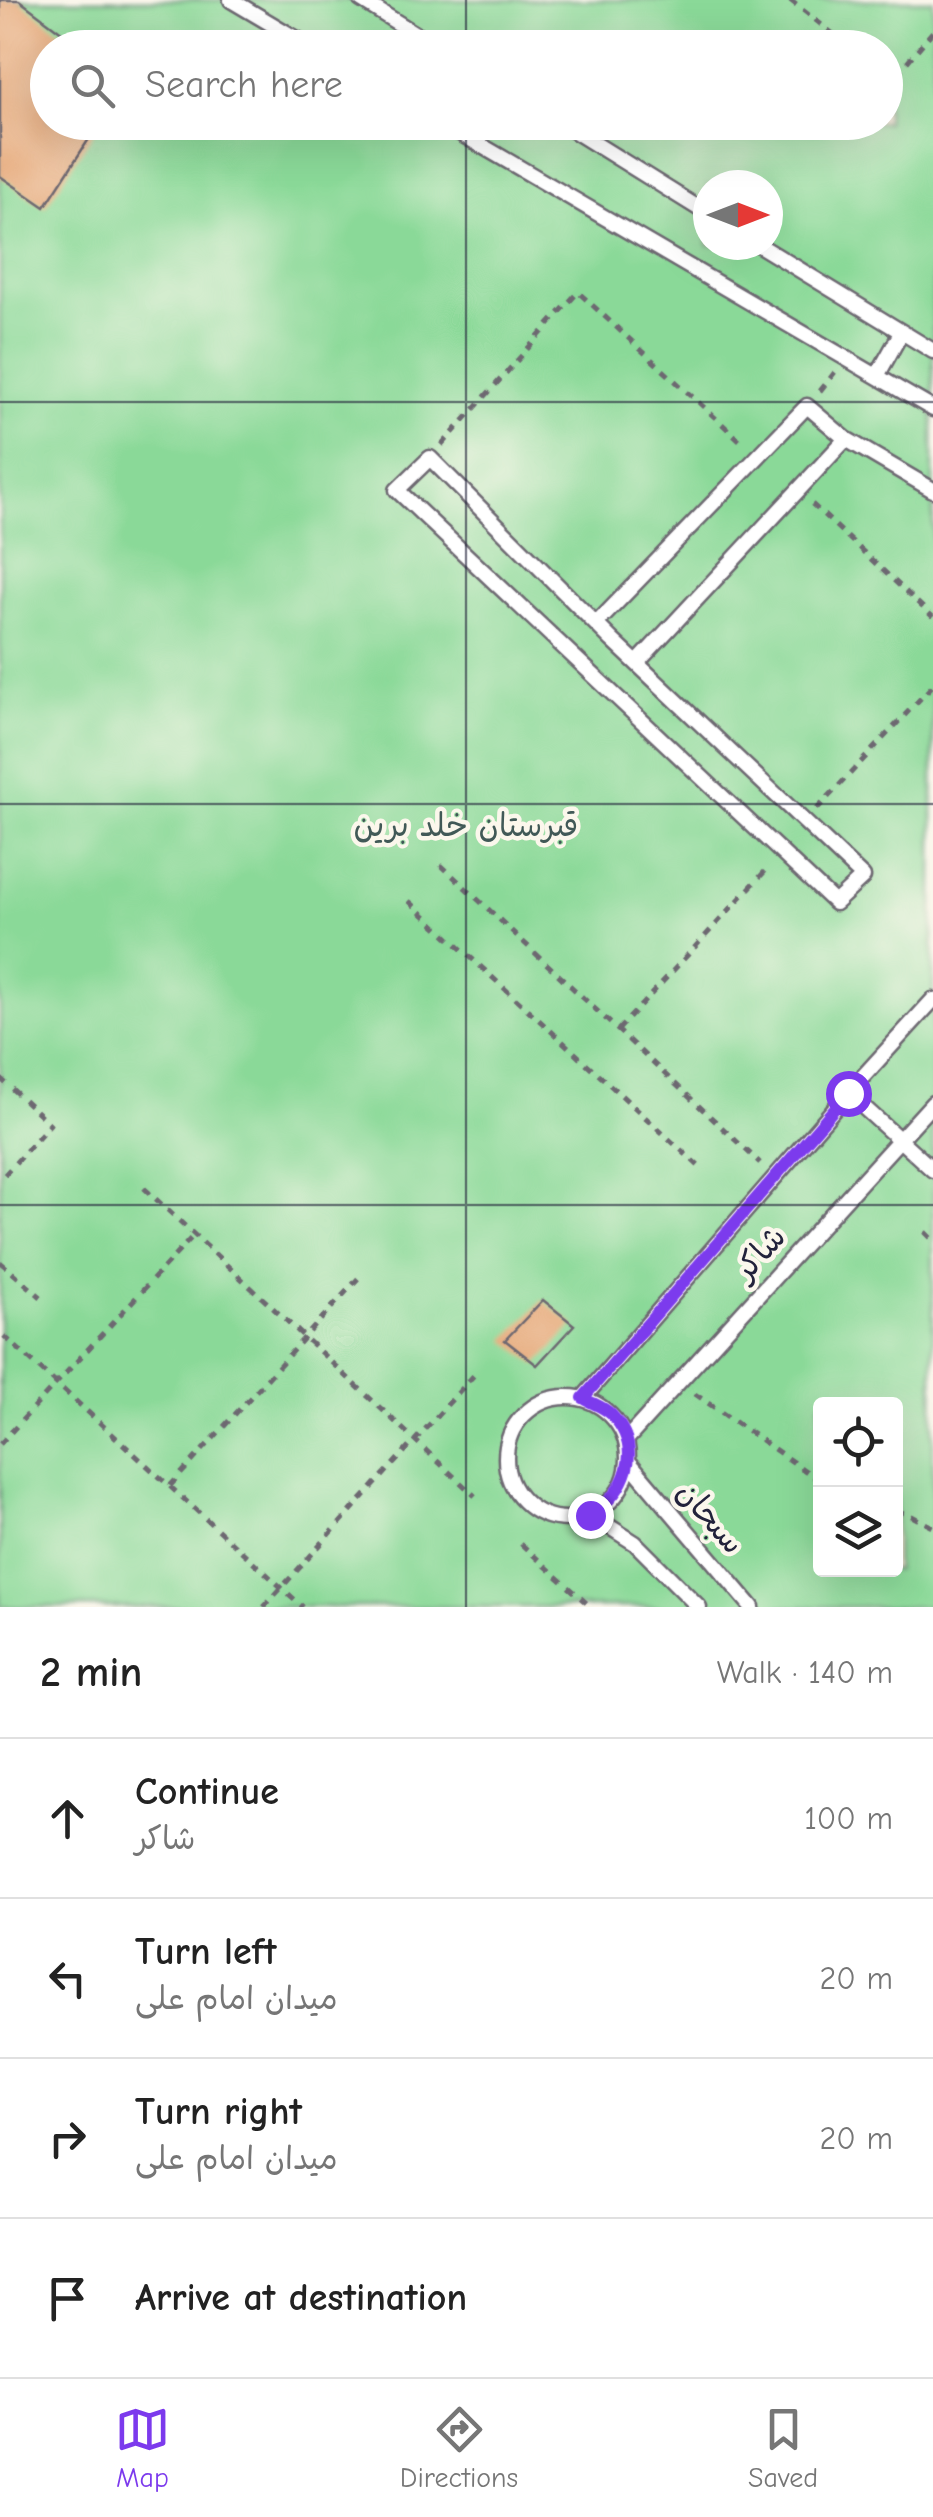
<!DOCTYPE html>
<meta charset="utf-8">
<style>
body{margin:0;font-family:"Comic Neue","Playpen Sans Arabic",sans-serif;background:#f2f2f2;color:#222}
.controls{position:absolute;right:30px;bottom:30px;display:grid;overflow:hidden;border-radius:10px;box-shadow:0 10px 40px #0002}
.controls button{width:90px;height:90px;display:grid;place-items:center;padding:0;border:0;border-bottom:2px solid #e0e0e0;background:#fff;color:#222;font:50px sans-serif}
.compass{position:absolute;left:693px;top:170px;width:90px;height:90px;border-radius:50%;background:#fff;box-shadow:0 10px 40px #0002;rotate:90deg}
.stop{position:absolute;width:30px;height:30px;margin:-22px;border:8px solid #7c3aed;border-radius:50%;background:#fff}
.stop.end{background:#7c3aed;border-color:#fff;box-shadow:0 2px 10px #0008}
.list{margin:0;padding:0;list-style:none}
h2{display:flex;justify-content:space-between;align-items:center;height:130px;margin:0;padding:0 40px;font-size:42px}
h2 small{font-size:32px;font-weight:400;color:#767676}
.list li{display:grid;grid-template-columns:65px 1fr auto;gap:30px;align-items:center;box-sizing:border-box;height:160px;padding:0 40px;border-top:2px solid #e0e0e0}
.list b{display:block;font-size:38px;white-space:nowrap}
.list p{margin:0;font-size:32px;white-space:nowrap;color:#767676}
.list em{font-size:32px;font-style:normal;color:#767676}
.icon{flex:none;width:55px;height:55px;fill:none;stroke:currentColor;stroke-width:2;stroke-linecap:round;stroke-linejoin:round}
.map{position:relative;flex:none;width:933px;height:1607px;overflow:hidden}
.search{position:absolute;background:#fff;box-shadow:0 10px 40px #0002;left:30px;right:30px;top:30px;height:110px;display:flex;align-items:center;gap:25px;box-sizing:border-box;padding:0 35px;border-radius:55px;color:#767676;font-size:38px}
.sheet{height:770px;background:#fff}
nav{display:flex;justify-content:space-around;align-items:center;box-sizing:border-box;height:140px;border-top:2px solid #e0e0e0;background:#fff;font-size:28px;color:#767676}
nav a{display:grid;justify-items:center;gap:5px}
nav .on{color:#7c3aed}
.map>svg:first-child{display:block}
.green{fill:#8ad998;stroke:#567e6a;stroke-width:2.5;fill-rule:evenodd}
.building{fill:#e5a574}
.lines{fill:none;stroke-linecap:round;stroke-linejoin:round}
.service-casing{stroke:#6d6871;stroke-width:19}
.path{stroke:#6d6871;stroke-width:5;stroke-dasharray:8 8;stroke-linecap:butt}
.service{stroke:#fff;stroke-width:14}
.route{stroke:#7c3aed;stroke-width:12}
.grid{fill:none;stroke:#22223b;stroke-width:2.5;stroke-opacity:0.55}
.labels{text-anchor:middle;stroke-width:9;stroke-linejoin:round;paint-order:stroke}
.park-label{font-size:32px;fill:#415957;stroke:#fbf7ec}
.street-label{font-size:32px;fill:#22223b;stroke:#fbf7ec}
</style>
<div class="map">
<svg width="933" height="1607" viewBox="0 0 933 1607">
<rect width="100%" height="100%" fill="#fbf7ec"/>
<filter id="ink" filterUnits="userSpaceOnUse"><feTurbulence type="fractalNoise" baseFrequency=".01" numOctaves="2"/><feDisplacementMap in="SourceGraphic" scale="20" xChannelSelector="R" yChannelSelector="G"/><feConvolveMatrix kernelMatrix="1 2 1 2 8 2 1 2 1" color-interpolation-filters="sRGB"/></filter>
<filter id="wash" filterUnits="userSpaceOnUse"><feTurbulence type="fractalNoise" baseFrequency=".0048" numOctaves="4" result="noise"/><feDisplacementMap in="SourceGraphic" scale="40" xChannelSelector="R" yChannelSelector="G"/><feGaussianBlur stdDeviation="2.25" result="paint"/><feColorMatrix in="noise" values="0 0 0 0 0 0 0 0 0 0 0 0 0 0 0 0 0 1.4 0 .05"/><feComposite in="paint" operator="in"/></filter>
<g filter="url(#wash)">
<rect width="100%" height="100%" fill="#f7e9d5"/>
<path class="green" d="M0 0H933V1607H0ZM48 48H886V122H48ZM708 185H768V245H708ZM820 1404H896V1570H820Z"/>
<g id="blocks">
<path class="building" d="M0 0H19L83 48H48V122H100L45 207 0 176Z
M543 1300 574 1325 537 1365 505 1340Z"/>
</g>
</g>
<g filter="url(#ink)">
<use href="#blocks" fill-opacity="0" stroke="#6d6871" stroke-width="2.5"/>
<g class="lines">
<g class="service-casing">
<path id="service" d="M231 0 312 48
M361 0 438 48
M441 122 933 409
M560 122 708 214
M759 245 933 351
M877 376 901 333
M846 439 933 490
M430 458 612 640 863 877 835 903 397 490Z
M596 624 807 406 846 439 637 663
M848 1093 933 1170
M506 1458a61 61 0 1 1 122 0a61 61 0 1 1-122 0Z
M583 1398 848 1093 933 1000
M626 1440 933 1103
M629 1462 752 1607
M591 1515 635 1543 699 1607"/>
</g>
<path class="path" d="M790 0 851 48
M886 74 892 80 933 31
M820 391 835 372
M442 445 578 292 744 444
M812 504 933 617
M817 809 933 685
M441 865 760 1163
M409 901 704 1171
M618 1030 769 867
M0 1078 50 1124 0 1180
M144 1188 475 1496
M925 1232 933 1240
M0 1262 41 1297
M4 1336 303 1607
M695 1394 820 1481
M0 1444 194 1235
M170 1486 363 1273
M896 1512 906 1513 933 1527
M521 1544 591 1607
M264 1607 475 1374"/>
<use href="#service" class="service"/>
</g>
</g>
<g class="lines" filter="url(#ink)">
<path class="route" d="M590 1515C626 1492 645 1450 611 1414 604 1407 591 1403 583 1398L848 1093"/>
</g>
<path class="grid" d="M466 0V48M466 122V1607M0 402H933M0 804H933M0 1205H933"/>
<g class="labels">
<g class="park-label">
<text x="466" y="836">قبرستان خلد برین</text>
</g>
<g class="street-label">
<text transform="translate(759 1253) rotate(-48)" y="11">شاکر</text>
<text transform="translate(711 1517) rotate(49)" y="11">سبحان</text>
</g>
</g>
</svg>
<div class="controls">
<button><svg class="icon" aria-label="locate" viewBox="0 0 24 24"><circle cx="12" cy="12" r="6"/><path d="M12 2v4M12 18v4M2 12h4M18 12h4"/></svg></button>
<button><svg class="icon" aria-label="layers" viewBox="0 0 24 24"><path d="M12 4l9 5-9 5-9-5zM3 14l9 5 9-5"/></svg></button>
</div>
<svg class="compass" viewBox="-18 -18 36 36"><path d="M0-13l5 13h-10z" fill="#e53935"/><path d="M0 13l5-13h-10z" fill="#767676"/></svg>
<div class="stop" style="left:848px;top:1093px"></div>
<div class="stop end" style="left:590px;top:1515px"></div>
<div class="search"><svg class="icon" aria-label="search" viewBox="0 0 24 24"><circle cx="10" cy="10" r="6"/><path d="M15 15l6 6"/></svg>Search here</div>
</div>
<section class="sheet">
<h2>2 min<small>Walk · 140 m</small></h2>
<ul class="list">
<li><svg class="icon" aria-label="ahead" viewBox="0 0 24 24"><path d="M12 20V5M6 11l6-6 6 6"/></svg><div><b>Continue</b><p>شاکر</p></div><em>100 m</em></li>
<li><svg class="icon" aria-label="left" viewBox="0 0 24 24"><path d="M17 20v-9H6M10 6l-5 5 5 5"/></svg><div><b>Turn left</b><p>میدان امام علی</p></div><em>20 m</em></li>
<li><svg class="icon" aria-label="right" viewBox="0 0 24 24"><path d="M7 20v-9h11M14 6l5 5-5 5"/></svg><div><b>Turn right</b><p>میدان امام علی</p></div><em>20 m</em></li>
<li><svg class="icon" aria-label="arrive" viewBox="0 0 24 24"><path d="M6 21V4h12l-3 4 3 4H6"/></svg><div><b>Arrive at destination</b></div></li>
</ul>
</section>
<nav>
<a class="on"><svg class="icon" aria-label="map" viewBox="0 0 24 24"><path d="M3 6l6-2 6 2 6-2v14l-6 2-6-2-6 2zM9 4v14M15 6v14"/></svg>Map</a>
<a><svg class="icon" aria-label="directions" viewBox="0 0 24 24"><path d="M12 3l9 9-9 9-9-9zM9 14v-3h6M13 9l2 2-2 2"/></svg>Directions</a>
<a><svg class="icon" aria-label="saved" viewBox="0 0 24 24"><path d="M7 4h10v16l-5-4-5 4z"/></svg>Saved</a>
</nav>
